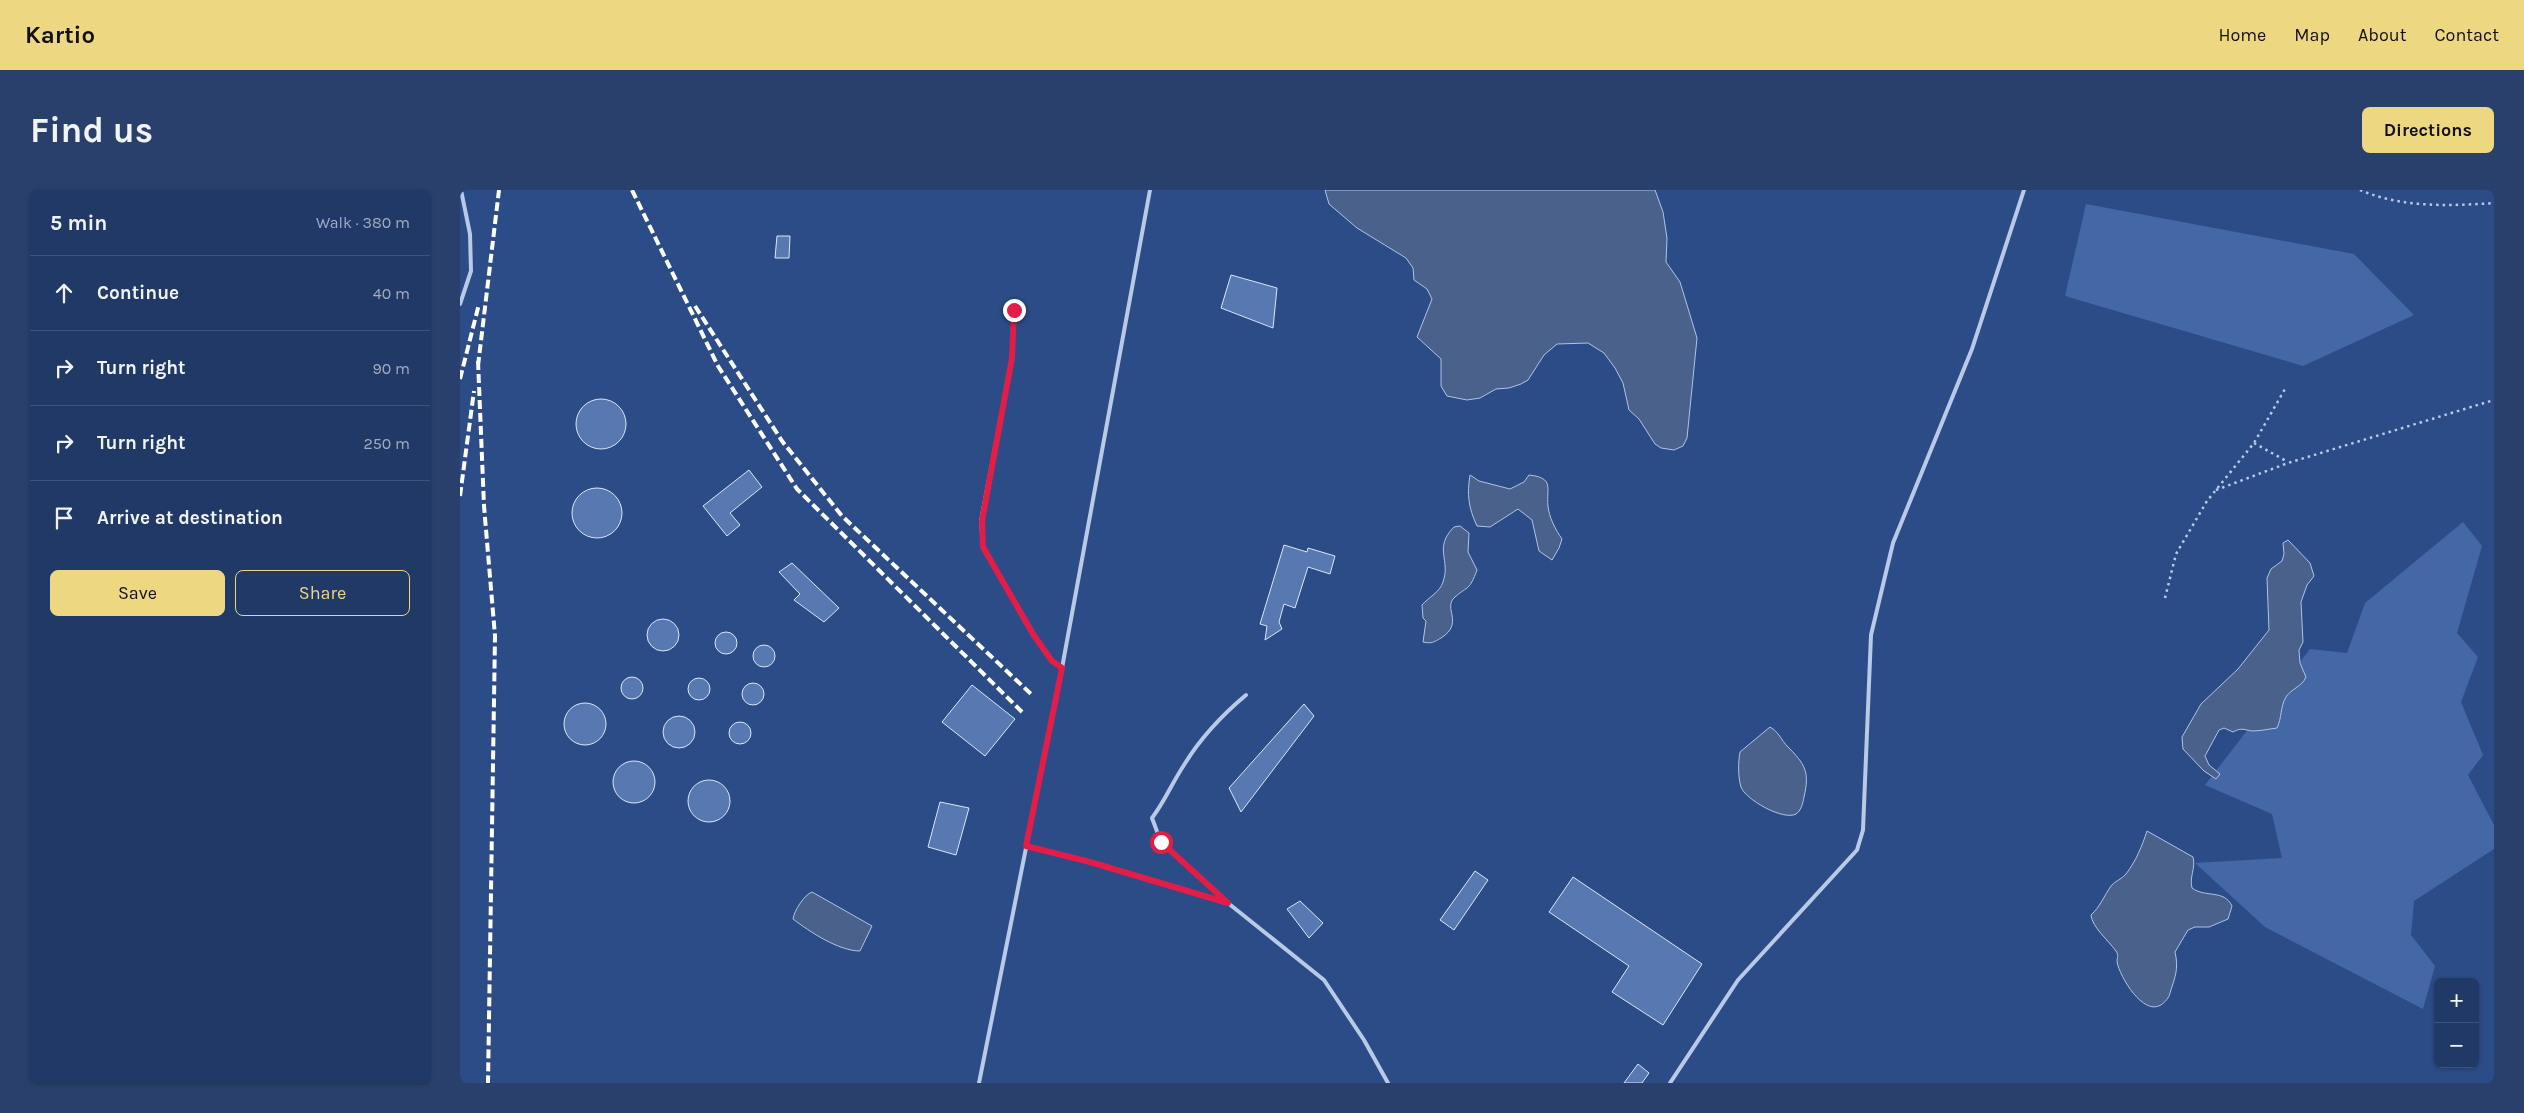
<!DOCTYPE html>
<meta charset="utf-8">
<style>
body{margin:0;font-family:Karla,sans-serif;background:#29406c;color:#f1f3f6}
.controls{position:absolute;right:15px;bottom:15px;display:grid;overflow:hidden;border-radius:8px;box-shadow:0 1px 4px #0004}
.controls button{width:45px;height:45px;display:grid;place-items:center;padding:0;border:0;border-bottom:1px solid #3e537a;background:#213966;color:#f1f3f6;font:25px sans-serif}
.stop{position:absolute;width:15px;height:15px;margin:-11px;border:4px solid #e11d48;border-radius:50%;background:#fff}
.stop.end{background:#e11d48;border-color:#fff;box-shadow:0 1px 5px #0008}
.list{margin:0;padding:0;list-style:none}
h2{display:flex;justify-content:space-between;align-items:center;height:65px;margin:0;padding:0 20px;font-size:21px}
h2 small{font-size:16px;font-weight:400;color:#a2acbf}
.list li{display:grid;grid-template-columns:32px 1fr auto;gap:15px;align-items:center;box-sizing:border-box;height:75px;padding:0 20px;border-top:1px solid #3e537a}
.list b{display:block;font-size:19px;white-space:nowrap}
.list em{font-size:16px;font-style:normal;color:#a2acbf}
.actions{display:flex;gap:10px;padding:15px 20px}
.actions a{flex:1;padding:11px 0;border:1px solid #edd881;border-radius:8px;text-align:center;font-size:18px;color:#edd881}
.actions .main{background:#edd881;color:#111}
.icon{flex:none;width:28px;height:28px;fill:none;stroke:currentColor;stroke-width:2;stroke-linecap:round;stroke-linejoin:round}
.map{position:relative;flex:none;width:2034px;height:893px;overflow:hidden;border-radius:8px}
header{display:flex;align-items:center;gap:30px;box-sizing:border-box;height:70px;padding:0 25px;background:#edd881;color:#111}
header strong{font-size:24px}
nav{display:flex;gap:28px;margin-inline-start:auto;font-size:18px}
.intro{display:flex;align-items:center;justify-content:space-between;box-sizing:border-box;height:120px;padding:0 30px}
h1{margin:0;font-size:35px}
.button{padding:12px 22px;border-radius:8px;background:#edd881;color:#111;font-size:18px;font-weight:700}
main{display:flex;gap:30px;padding:0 30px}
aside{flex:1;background:#213966;border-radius:8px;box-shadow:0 1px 4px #0004}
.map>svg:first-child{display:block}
.green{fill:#4467a6}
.water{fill:#4a618c;stroke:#aec4e8}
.building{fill:#5878b1;stroke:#dce6f7}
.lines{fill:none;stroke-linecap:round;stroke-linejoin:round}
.path{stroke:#b9cae8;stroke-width:2.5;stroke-dasharray:2.5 4;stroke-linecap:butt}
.lane{stroke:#b9cae8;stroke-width:4}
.rail{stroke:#fff;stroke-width:4;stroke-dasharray:9 4;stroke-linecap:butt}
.route{stroke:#e11d48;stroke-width:6}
</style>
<header>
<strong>Kartio</strong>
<nav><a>Home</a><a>Map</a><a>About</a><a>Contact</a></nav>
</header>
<div class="intro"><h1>Find us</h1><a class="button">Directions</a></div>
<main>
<aside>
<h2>5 min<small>Walk · 380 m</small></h2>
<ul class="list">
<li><svg class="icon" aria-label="ahead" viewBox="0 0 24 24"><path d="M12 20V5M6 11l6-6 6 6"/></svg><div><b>Continue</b></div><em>40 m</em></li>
<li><svg class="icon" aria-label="right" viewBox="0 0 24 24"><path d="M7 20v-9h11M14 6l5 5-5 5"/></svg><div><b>Turn right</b></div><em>90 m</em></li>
<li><svg class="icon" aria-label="right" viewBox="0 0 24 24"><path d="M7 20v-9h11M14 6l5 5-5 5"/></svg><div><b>Turn right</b></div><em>250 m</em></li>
<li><svg class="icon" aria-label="arrive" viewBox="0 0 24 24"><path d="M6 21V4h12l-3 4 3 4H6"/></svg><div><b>Arrive at destination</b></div></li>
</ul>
<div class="actions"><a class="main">Save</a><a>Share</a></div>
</aside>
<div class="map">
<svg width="2034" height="893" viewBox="0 0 2034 893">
<rect width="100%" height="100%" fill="#2c4c88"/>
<path class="green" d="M1626 14 1894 64 1954 125 1843 176 1605 106Z
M2003 332 2022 356 1997 443 2018 467 2001 512 2023 565 2008 585 2034 635V659L1954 711 1951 745 1975 776 1963 819 1805 737 1735 673 1822 668 1812 624 1745 595 1850 459 1887 463 1905 413Z"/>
<path class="water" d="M865 0H1195L1203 22 1207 48 1206 72 1220 92 1237 148 1227 248 1223 256 1214 260 1201 258 1195 254 1179 229 1169 220 1163 193 1155 178 1144 163 1128 153 1097 154 1084 165 1068 190 1061 194 1049 198 1036 199 1020 208 1007 210 987 206 981 196V169L957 147 972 109 967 99 954 90 953 78 946 68 897 38 869 14Z
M1010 285 1019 291 1050 299 1064 292 1069 285C1095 288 1086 298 1088 316 1089 327 1095 339 1102 349L1099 358 1092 370 1079 361 1072 330 1058 319 1030 337 1017 336C1008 317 1007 304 1010 285Z
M1000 336 1009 343 1008 362 1017 380C1009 401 1009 395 995 407 982 418 1005 433 981 448 974 452 972 454 963 452L966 431 963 428 962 415C969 407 980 402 983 392 991 370 973 358 994 337Z
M1828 350 1850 373 1854 386 1847 395 1841 412 1843 452 1839 460 1840 473 1846 487C1842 497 1832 498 1826 507 1820 517 1822 528 1817 538 1809 539 1800 541 1792 541 1784 540 1782 537 1773 542L1764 538 1759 540 1745 566 1749 575 1760 584 1756 589 1744 581 1723 559 1722 547 1741 514 1778 479 1809 440 1807 388 1811 379 1822 371 1824 364 1823 353Z
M1310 537C1319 542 1321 550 1328 557 1345 574 1350 582 1344 607 1343 613 1341 621 1336 624 1323 631 1285 609 1281 597 1278 587 1278 573 1280 562Z
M1687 641 1733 667C1736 678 1729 687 1732 698 1745 708 1764 699 1772 716L1768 729 1749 737H1735L1728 740 1715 762C1719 779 1715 787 1710 803 1709 808 1705 812 1701 815 1683 826 1660 787 1657 772 1657 767 1659 766 1656 761 1648 750 1632 737 1631 725 1640 717 1644 706 1651 696 1655 691 1662 689 1666 684 1676 671 1682 656 1687 641Z
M352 702 412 736 400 761C379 761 350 742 333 729 334 721 344 705 352 702Z"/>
<path class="building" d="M317 46H330L329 68H315Z
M771 85 817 98 813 138 761 118Z
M116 234a25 25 0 1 1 50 0a25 25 0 1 1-50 0Z
M289 280 302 297 270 323 280 335 267 346 243 316Z
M112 323a25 25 0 1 1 50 0a25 25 0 1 1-50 0Z
M824 355 847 362 848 358 875 366 870 384 848 377 835 418 824 414 819 432 822 439 805 450 807 436 800 434Z
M332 373 379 418 364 432 334 410 340 404 319 382Z
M187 445a16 16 0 1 1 32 0a16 16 0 1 1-32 0Z
M255 453a11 11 0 1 1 22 0a11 11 0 1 1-22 0Z
M293 466a11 11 0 1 1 22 0a11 11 0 1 1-22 0Z
M161 498a11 11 0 1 1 22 0a11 11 0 1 1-22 0Z
M228 499a11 11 0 1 1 22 0a11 11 0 1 1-22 0Z
M282 504a11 11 0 1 1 22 0a11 11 0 1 1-22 0Z
M512 495 555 529 525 566 482 532Z
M104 534a21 21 0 1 1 42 0a21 21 0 1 1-42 0Z
M844 514 854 526 781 622 769 598Z
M203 542a16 16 0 1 1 32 0a16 16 0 1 1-32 0Z
M269 543a11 11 0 1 1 22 0a11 11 0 1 1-22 0Z
M153 592a21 21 0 1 1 42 0a21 21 0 1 1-42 0Z
M228 611a21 21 0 1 1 42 0a21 21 0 1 1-42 0Z
M480 612 509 618 496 665 468 657Z
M1015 681 1028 690 994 740 980 730Z
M1113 687 1242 774 1203 835 1152 802 1169 776 1089 722Z
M840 711 863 733 849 748 827 719Z
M1178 874 1189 883 1182 893H1164Z"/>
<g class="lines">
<path class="path" d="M1900 0C1942 18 1990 16 2034 13
M1794 253 1828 272
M1756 300 1828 273 2034 210
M1705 408 1716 364 1747 311 1794 253 1825 199"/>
<path class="lane" d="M0 114 11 81 10 44 1 0
M554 120 552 168 521 331 523 357 573 445 592 471 602 478
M786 505C761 526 741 547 724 575 712 593 705 611 692 628L701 652 768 713 864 790 904 850 928 893
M566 656 630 672 766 713
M519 893 602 478 690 0
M1210 893 1278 790 1397 660 1403 640 1411 445 1433 353 1512 159 1564 0"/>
<path class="rail" d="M172 0 258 176 337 299 562 522
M235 116 322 251 382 326 571 504
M18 171 24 316 35 446 28 893
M18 176 39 0
M0 189 19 114
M0 306 14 201"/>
</g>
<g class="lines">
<path class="route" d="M554 120 552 168 522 331 523 357 573 444 592 471 602 478 566 656 630 672 768 713 701 652"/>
</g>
</svg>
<div class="controls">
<button>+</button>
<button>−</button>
</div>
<div class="stop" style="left:701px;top:652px"></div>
<div class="stop end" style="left:554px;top:120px"></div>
</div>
</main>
